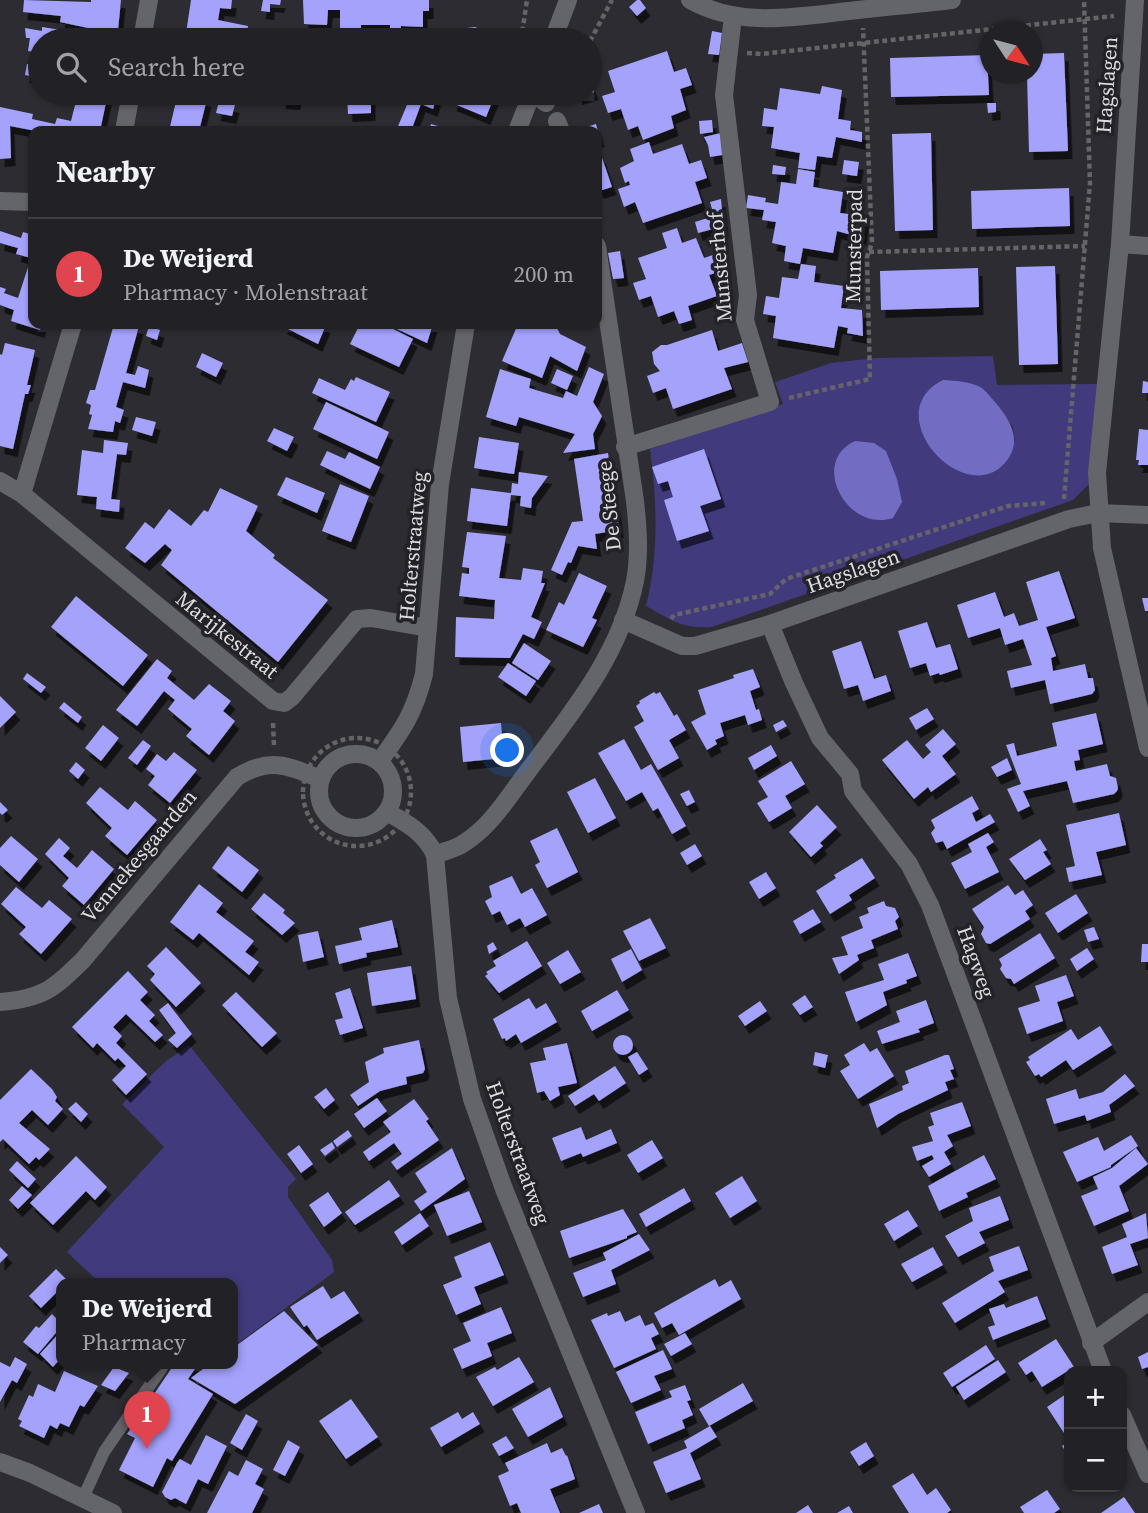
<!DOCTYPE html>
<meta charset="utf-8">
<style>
body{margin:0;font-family:"Source Serif 4",serif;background:#29292e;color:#f1f3f6}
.controls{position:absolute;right:21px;bottom:21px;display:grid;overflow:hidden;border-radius:14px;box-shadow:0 2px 5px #0004}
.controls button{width:63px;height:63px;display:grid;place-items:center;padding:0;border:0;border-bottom:2px solid #3e3e43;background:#212126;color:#f1f3f6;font:35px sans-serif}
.compass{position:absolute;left:980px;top:21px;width:63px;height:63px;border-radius:50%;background:#212126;box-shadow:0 2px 5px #0004;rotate:126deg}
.you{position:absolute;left:508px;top:751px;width:24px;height:24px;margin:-18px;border:5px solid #fff;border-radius:50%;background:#1a73e8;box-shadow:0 0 0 10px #1a73e833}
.badge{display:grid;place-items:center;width:46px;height:46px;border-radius:50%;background:#bca0f2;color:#fff;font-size:23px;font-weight:700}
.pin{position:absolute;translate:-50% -58px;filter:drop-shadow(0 2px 4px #0008)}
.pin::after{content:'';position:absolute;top:37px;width:24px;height:21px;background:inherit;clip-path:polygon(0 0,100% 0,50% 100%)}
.popup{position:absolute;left:56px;top:1278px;width:182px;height:91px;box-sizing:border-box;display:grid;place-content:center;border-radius:14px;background:#212126;filter:drop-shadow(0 2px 5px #0005);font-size:23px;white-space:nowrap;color:#a2a3a7}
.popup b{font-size:26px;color:#f1f3f6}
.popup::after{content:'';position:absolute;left:50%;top:100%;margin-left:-14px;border:14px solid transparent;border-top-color:#212126}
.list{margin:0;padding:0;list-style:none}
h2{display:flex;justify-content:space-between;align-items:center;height:91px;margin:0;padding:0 28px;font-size:30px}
h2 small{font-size:23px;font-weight:400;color:#a2a3a7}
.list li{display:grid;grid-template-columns:46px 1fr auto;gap:21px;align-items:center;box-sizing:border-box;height:112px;padding:0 28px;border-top:2px solid #3e3e43}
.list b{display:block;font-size:26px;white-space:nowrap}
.list p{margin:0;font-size:23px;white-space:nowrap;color:#a2a3a7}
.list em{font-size:23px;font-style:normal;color:#a2a3a7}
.icon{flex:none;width:38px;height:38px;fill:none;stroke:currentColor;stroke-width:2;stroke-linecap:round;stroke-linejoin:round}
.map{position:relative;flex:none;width:1148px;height:1513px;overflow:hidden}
.search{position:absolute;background:#212126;box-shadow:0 2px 5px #0004;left:28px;top:28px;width:574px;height:77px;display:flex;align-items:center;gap:18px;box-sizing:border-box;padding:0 24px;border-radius:38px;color:#a2a3a7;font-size:26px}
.panel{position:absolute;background:#212126;box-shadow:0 2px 5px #0004;left:28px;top:126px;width:574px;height:203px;border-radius:14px}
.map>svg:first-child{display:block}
.green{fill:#413b7d;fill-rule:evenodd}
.water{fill:#726dc2}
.building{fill:#a5a2fc;filter:url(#shadow)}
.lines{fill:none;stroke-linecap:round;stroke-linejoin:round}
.path{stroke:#646469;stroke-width:4.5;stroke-dasharray:5 3.5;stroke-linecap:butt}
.lane{stroke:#64646b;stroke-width:12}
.street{stroke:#64646b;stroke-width:18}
.secondary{stroke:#64646b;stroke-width:18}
.labels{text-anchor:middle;stroke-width:7;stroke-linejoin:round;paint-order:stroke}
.street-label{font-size:21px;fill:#dedee2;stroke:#222228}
</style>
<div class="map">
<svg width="1148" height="1513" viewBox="0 0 1148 1513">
<defs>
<filter id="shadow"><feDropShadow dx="4.5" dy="8" stdDeviation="0" flood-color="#0009"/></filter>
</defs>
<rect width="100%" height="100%" fill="#2c2c32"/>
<path class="green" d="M993 356 997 385 1098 384 1089 484 1073 500 712 627C682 629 671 620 646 606 659 554 657 502 650 449L783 404 775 382 831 363 876 358ZM983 388 1013 427 1015 442Z
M189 1045 296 1179 288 1187V1197L332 1260 334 1272 233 1347V1283H100L67 1252 164 1147 122 1104 165 1062Z"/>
<path class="water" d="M943 380C956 381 968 381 980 387 986 390 990 397 995 402 1011 421 1024 442 1004 464 962 508 877 413 943 380Z
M855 441 874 443 886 451 897 479 902 502 893 518C847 533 809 462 855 441Z"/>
<path class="building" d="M24 0 91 2V0H121L117 40 87 37 88 28 60 22 61 16 23 12Z
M191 0H232L231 9 220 8 218 20 248 26 246 40H230L231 34 217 31 216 40H185Z
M263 0H281L280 5 270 4V12L261 11Z
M303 0H429V11H423V27L401 26 400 40H390V25H361V40H340V10H328L327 25 304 24Z
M637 0H640L646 8 637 16 629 7Z
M42 27 68 31 66 40H40V53L28 51 30 38H26L25 28 42 31Z
M475 27 482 30 484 33 503 40H463L467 28Z
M712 31 722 33 719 55 708 54Z
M667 51 674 72 686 68 692 85 680 89 686 110 671 116 674 128 643 140 638 126 628 130 621 109 608 113 602 96 615 92 608 71Z
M1064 53 1068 151 1029 152 1027 74H1032V54Z
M987 55 989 95 891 97 890 58Z
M27 64 40 67V78L25 75Z
M590 82 594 92 578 97 577 93H590Z
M822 86 842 90 838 119 851 121 850 130 862 132V142L836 137 832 158 817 156 815 170 798 168 800 153 771 148 774 127 762 126 764 108 777 110 780 88 820 94Z
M65 93H108L100 131H36L10 126 11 158 0 159V107L33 114 32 119 55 124 57 118 71 121 76 101Z
M178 93 207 99 199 131H169Z
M282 93H297L296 102 281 101Z
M347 93H371V113L348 114Z
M412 93H429L437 96 433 109 421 104 411 131H396Z
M456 93H491L495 95 486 117 452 103Z
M219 101 235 105 232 116 216 113Z
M987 103H996V112L988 113Z
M712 120 713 132 700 134 699 121Z
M431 124 455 131H429Z
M596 124 600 139 597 140V131H573Z
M721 133 722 155 710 157 708 145 704 137Z
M931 133 933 230 895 231 892 134Z
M649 142 653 154 682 144 689 164 701 160 707 178 695 182 702 203 643 223 635 202 624 207 618 189 630 185 629 181 625 183 620 168 634 161 630 149Z
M601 155 612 187 599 191 597 185V156Z
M844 160 859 162 857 176 842 174Z
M773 165 786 167 785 175 772 174Z
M798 169 815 172 813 187 843 192 840 213 865 216 862 238 837 231 833 253 803 248 800 264 784 261 786 246 772 243 776 222 762 220 764 210 746 208 748 195 766 198 765 202 778 204 781 182 796 184Z
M1069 188 1070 226 972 229 971 191Z
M721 199 724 230 714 233 713 229 698 233 695 222 714 216 710 202Z
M677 228 682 243 696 238 704 258 716 254 722 271 709 275 717 296 688 306 692 320 679 324 674 311 658 317 651 296 639 300 633 283 646 279 638 258 667 248 662 233Z
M0 231 21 238 23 232 33 235V324H42L40 330 11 321 14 310 0 305V287L6 289 4 293 18 298 31 258 16 254 18 248 0 243Z
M620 251 624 278 613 279 608 253Z
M801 264 816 266 814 282 844 286 841 308 862 310 863 336 847 333 848 328 838 326 834 348 773 338 776 316 763 314 766 296 779 298 782 277 798 279Z
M1055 266 1058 364 1019 365 1016 267Z
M978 268 979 307 881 310 880 271Z
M114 324 139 326 126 373 135 375 138 366 149 370 145 388 123 382 116 407 124 410 120 423 115 421 113 432 88 429 92 415 89 414 91 405 86 403 90 390H95Z
M284 324H323L326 325 318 344 282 326Z
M360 324H383L413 339 399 367 350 344Z
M386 324H433L427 343Z
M518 324H549L557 328 560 334 586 347 577 371 550 356 542 378 502 361Z
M149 326 160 330 157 340 146 336Z
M712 330 718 351 742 343 748 362 724 368 732 389 673 409 666 388 653 393 647 376 660 371 654 364 652 352 661 345H667Z
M5 343 35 350 27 385H31L28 394H25L13 449 0 446V354L2 355Z
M202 353 223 363 216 377 196 367Z
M589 367 604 374 593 402 602 416 593 434 595 449 563 453 575 434 519 417 516 426 486 417 500 369 531 379 529 388 563 398 566 391 577 396Z
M557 369 573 376 567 390 551 383Z
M356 377 390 392 376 422 312 393 319 378 345 390 351 379 354 381Z
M1143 381 1148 382V393H1142Z
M326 402 389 432 377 459 313 429Z
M136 417 156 422 152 436 132 430Z
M274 428 294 437 287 451 267 441Z
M1139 429 1148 430V465H1138L1139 460H1136Z
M479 437 519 443 514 474 474 468Z
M104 440 128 443 126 455 117 454 111 499 120 500 119 512 96 509 97 497 77 495 82 450 103 453Z
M704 449 721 499 700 506 709 531 677 541 664 500 673 497 668 481 658 484 652 467Z
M327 451 345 459 349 452 380 467 370 489 320 465Z
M608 453 612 480 603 482 606 505 616 504 619 530 595 534 597 549 578 546 571 563 568 562 562 575 551 570 572 522 583 521 574 459Z
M519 472 548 476 532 498 531 508 520 506 521 496 511 495 507 526 467 521 471 488 511 493 512 483 518 484Z
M286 477 325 493 317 513 277 495Z
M340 484 369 496 351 542 322 531Z
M220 488 258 506 246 531 275 555 273 558 328 600 278 662 161 565 172 550 165 544 145 563 125 548 145 522 154 529 169 509 191 526 204 510 208 512Z
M467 532 506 536 499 578 521 580 523 568 543 571 541 583H545L531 617 542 622 534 639 523 634 510 658 455 657 456 617 494 619 495 600 459 596 462 573 469 574V568L462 567Z
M1059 571 1075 618 1046 627 1056 656 1051 658 1053 671 1085 664 1088 678H1093L1095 690 1092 694 1050 704 1045 680 1011 688 1007 671 1032 665 1023 639 1005 645 1000 628 968 638 957 605 995 592 1004 617 1014 613 1019 626 1038 620 1026 582Z
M579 573 607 586 592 618 597 620 583 647 546 630 559 602 564 605Z
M76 596 148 655 123 686 51 627Z
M1142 598H1148V611H1145Z
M927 622 936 648 950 644 958 669 940 675 939 673 930 676 926 663 910 668 898 631Z
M861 641 874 679 886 675 891 691 863 701 858 685 844 689 832 651Z
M524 643 551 661 538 680 512 663Z
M157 659 172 671 167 678 194 700 209 684 231 701 223 711 235 721 209 755 186 736 192 729 168 709 175 700 164 691 137 726 116 710Z
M508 663 536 681 526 696 498 677Z
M753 669 760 687 750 691 756 710 759 709 762 720 748 725 745 715 720 723 724 736 715 740 717 744 707 750 691 722 706 714 698 690 734 678 733 675Z
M27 673 46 687 41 693 23 679Z
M654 692 656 694 660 692 674 716 677 714 686 730 669 740 679 758 658 770 634 727 644 721 636 706 640 703 639 701Z
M0 696 16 712 0 728Z
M64 702 82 717 78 723 59 708Z
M927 708 934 719 916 730 909 718Z
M1096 713 1103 744 1078 750 1080 760 1074 761 1076 771 1107 764 1110 776 1116 778 1118 788 1117 791 1114 794 1073 803 1067 781 1023 791 1030 806 1018 812 1007 789 1021 784 1006 745 1014 743 1017 756 1057 746 1052 723Z
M783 720 787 726 776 732 773 725Z
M501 723 504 758 463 762 460 727Z
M103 725 119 738 101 761 85 748Z
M943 729 956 744 942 756 956 774 931 792 928 787 914 799 882 760 907 740 923 759 931 752 925 745Z
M624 739 641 770 651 764 686 826 672 834 658 808 653 811 642 792 626 801 598 753Z
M143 740 151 746 137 765 128 758Z
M771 745 777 756 754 770 748 758Z
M174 752 197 770 170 803 148 785 155 776 146 769 157 754 166 761Z
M1007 758 1012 770 997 777 991 767Z
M791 761 805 784 785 796 792 808 769 822 757 803 768 797 758 781Z
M76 762 85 770 78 779 69 771Z
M595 778 616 818 588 833 567 792Z
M100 787 128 810 135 801 157 820 127 855 105 836 112 828 86 803Z
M689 790 695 802 687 806 680 794Z
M972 796 979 809 972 813 976 822 990 814 995 822 947 849 943 841 936 843 931 833 935 828 931 820Z
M0 802 8 810 2 815 0 813Z
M817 805 837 827 820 843 823 846 811 857 789 832Z
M1119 813 1126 845 1096 852 1102 875 1069 882 1066 868 1075 866 1066 825Z
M557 828 578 872 547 888 535 865 540 862 530 841Z
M988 833 994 842 986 847 999 872 965 889 951 863 972 852 968 844Z
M11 836 38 859 19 882 0 865V848Z
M59 838 70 848 63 856 77 868 92 850 114 869 84 905 62 886 69 878 45 854Z
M1040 839 1047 850 1043 852 1051 864 1025 880 1009 859Z
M695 844 702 856 687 865 680 853Z
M228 846 259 870 242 892 212 868Z
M862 858 875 878 849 895 852 900 830 914 816 891 836 878 834 875Z
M766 872 776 888 759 899 749 882Z
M512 876 521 894 532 888 547 915 525 927 520 918 507 925 500 911 492 915 485 901 492 897 489 886Z
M199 884 223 903 216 912 254 941 245 952 259 962 249 975 199 933 193 940 170 922Z
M1008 885 1015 895 1023 890 1033 905 1025 911 1030 919 990 944 986 943 981 934 984 927 972 909Z
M16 887 42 908 49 900 72 919 41 954 19 934 26 927 1 904Z
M264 893 285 910 283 913 295 923 282 935 251 909Z
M1076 894 1088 913 1058 933 1045 913Z
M884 901 886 906 895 908 899 917 895 921 898 929 871 940 874 948 857 955 859 960 839 974 832 958 848 955 841 937 863 928 859 917 869 913 867 908Z
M813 909 821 922 800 934 793 921Z
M650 918 666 948 639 961 623 931Z
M392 920 398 947 366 953 367 957 339 964 335 946 362 940 359 928Z
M1094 927 1099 939 1088 942 1084 930Z
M318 931 324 957 303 962 298 935Z
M1040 933 1055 958 1014 984 1011 979 1006 978 1000 969 1002 965 999 959Z
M527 941 542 966 499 993 485 976 488 974 486 972 496 966 493 961Z
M493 942 497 949 489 954 487 946Z
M1142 944H1148V962H1141Z
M166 947 201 983 176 1007 150 980 155 974 147 966Z
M1087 948 1094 959 1077 971 1070 959Z
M631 949 642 970 622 982 611 959Z
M568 950 581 972 560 984 547 963Z
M908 953 917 976 906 980 907 983 883 992 887 1005 856 1022 845 992 884 980 878 964Z
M411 966 416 999 372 1006 367 973Z
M128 971 148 992 140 1000 155 1015 149 1021 163 1035 155 1042 126 1014 113 1027 122 1036 116 1043 147 1074 126 1095 112 1080 126 1066 118 1058 115 1061 97 1043 93 1048 72 1027Z
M1066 975 1074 996 1057 1002 1063 1021 1027 1034 1018 1008 1040 1001 1035 986Z
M350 988 363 1028 340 1035 335 1020 343 1018 335 993Z
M617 990 629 1010 592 1031 581 1011Z
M236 992 277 1033 262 1047 222 1005Z
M805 995 813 1007 800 1015 792 1004Z
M529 998 536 1009 546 1003 557 1022 521 1043 516 1034 506 1041 505 1038 502 1039 493 1019Z
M926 1000 934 1023 918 1029 920 1032 882 1044 877 1031 900 1022 896 1011Z
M760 1001 767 1011 745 1026 738 1016Z
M168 1003 192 1034 177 1048 168 1040 176 1033 159 1010Z
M1100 1026 1112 1045 1073 1070 1066 1060 1041 1077 1039 1074 1035 1076 1026 1062 1030 1060 1028 1057 1071 1029 1078 1040Z
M613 1045a10 10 0 1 1 20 0a10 10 0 1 1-20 0Z
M419 1040 425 1069 423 1073 406 1077 407 1084 380 1091 358 1106 350 1095 369 1082 365 1062 384 1053 383 1048Z
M567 1043 577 1083 558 1087 560 1095 550 1101 544 1091 537 1093 530 1063 546 1060 543 1048Z
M864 1043 870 1052 877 1048 894 1076 858 1099 840 1071 850 1065 844 1055Z
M637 1052 648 1069 639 1075 628 1057Z
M815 1052 828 1055 825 1068 813 1065Z
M945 1055H949L954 1069 950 1070 954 1079 945 1082 948 1090 898 1114 877 1128 869 1104 903 1090 902 1086 909 1083 905 1071Z
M615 1066 626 1083 599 1101 594 1094 575 1106 568 1096Z
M31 1069 52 1089 57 1097 55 1101 63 1109 48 1125 32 1110 19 1123 50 1149 39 1160 36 1157 29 1164 3 1139 0 1142V1100Z
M1125 1074 1135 1086 1109 1105 1111 1112 1087 1121 1085 1115 1054 1124 1046 1099 1076 1089 1079 1099 1103 1092Z
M326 1088 335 1100 324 1109 314 1097Z
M377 1098 387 1111 364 1128 354 1114Z
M414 1099 429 1119 426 1121 439 1140 397 1170 391 1162 402 1154 394 1143 369 1161 363 1152 391 1132 383 1122Z
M76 1102 88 1114 81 1122 68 1109Z
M962 1102 971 1126 947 1135 953 1146 944 1152 951 1164 929 1177 922 1166 934 1159 932 1155 917 1161 912 1147 933 1141 928 1127 934 1125 930 1113Z
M581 1127 586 1140 611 1129 617 1143 583 1157 581 1153 561 1161 552 1138Z
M348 1130 352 1136 337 1147 333 1141Z
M1131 1135 1138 1146 1111 1165V1167L1077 1182 1063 1152 1098 1137 1104 1151Z
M652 1140 663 1158 638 1173 627 1155Z
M332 1142 335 1148 325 1156 320 1150Z
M299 1145 313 1164 301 1173 287 1154Z
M452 1148 465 1179 421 1211 414 1201 427 1192 415 1173Z
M1136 1148 1148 1164 1119 1186 1129 1211 1094 1226 1081 1196 1098 1189 1093 1177 1112 1168Z
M984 1155 996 1179 966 1193 968 1197 939 1211 928 1186Z
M76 1156 107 1187 95 1200 86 1191 53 1225 30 1203Z
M17 1161 36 1179 28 1188 9 1170Z
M742 1176 757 1201 730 1218 715 1193Z
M389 1180 400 1196 355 1225 345 1212Z
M22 1186 32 1195 18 1209 9 1200Z
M684 1188 691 1201 646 1227 639 1214Z
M469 1191 482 1222 447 1236 434 1205Z
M328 1192 342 1213 324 1227 309 1205Z
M1000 1196 1009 1220 979 1232 985 1243 958 1257 945 1236 973 1221 969 1208Z
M623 1209 637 1232 627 1236V1238L569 1258 560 1231Z
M908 1210 918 1226 894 1241 884 1224Z
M420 1213 429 1226 402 1245 394 1232Z
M1146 1213 1148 1238 1130 1244 1138 1265 1112 1274 1102 1247 1127 1237 1122 1224Z
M639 1234 650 1250 611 1270 616 1284 583 1297 573 1273 606 1260 603 1253Z
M490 1242 504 1275 474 1287 481 1304 456 1315 443 1285 462 1277 454 1257Z
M1019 1246 1028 1270 998 1281 1005 1292 955 1323 942 1303 994 1271 989 1257Z
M0 1247 8 1255 0 1263Z
M933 1247 943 1265 912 1282 901 1264Z
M56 1269 68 1281 61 1283V1288L41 1308 29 1296Z
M715 1279 719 1287 731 1280 741 1299 679 1335 672 1323 662 1328 654 1313Z
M323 1286 331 1299 344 1291 359 1313 317 1340 307 1325 304 1327 290 1307Z
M1037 1296 1046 1319 993 1340 988 1327 995 1325 989 1309 1004 1304 1006 1308Z
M501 1307 512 1333 487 1343 492 1356 462 1369 453 1349 471 1341 463 1323Z
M284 1311 318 1345 235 1404 191 1378 211 1363H233V1348Z
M620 1311 625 1322 640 1315 645 1326 653 1323 659 1334 651 1338 656 1349 614 1368 591 1320 607 1313 608 1316Z
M52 1314 61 1323V1327L38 1354 23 1342 36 1326 39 1328Z
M61 1331V1358L53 1367 40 1354Z
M685 1333 692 1344 671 1356 664 1344Z
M1056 1339 1074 1367 1042 1387 1032 1371 1026 1375 1018 1363Z
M986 1345 995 1359 952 1387 943 1373Z
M663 1350 672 1369 654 1376 661 1390 631 1403 616 1372Z
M1148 1352V1367L1142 1369 1138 1357Z
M15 1357 27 1364 17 1383 12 1380 0 1402V1362L10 1367Z
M519 1357 534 1382 493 1406 476 1377 495 1367 497 1370Z
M998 1360 1006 1372 964 1400 956 1387Z
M175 1363H199L188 1379 213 1394 172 1461 167 1458 153 1487 119 1470 135 1438 127 1434Z
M114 1367 129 1373 115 1391 101 1385Z
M64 1371 98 1386 84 1407 80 1405 69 1427 60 1423 57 1429 50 1425 44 1438 19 1426 22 1421 18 1419 29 1395 33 1397 38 1384 55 1392Z
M743 1383 753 1401 709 1426 699 1409Z
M685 1385 691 1400 687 1401 693 1415 682 1420 685 1428 648 1444 635 1412 672 1397 669 1391Z
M550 1387 563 1417 528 1437 512 1409Z
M1069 1392V1434L1066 1436 1047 1407Z
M351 1399 378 1437 346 1459 319 1421Z
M458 1412 462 1419 473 1412 480 1424 441 1447 430 1428Z
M246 1414 258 1421 242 1450 230 1443Z
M710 1426 717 1437 690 1453 701 1479 666 1493 653 1462 687 1448 684 1441Z
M206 1435 227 1446 208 1484 198 1479 186 1504 175 1498 171 1500 165 1497 162 1492 177 1463 180 1459 191 1465Z
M506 1436 514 1448 499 1456 492 1444Z
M288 1440 300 1447 285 1476 273 1470Z
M866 1442 874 1456 859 1466 850 1452Z
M1069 1442V1457L1062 1446Z
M547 1443 551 1453 562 1448 566 1456 567 1455 575 1479 550 1489 560 1513H521L517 1503 510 1506 498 1476 509 1471 505 1463Z
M246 1460 263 1469 255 1484 264 1489 252 1513H207L229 1471 238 1476Z
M913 1473 927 1495 936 1488 951 1510 947 1513H909L892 1486Z
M1047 1490 1060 1509 1054 1513H1024L1020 1507Z
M1124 1497 1135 1513H1101Z
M599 1504 603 1513H579Z
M808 1505 813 1513H796Z
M849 1506 853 1513H837Z"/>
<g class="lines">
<path class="path" d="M521 40 527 0
M590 41 612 0
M747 53 761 54 1114 16
M869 252 1085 246
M789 398 870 379 867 257 872 243 863 28
M1064 499 1090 183 1084 0
M671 619 674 615 770 594 786 579 1008 506 1046 503
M273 723 274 746
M303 792a54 54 0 1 1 108 0a54 54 0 1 1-108 0Z"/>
<path class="lane" d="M83 1498 104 1452 163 1366"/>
<path class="street" d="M690 0C739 28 796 17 849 11 884 7 918 4 952 0
M1135 0 1120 244 1097 473 1102 548 1148 748
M142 40 149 0
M532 93 546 103
M557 121 561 131
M124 131 131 93
M0 201 33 202
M1120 244 1148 246
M625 447 770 402 745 320 748 295 724 95 733 16
M0 481 22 494 273 701 284 703 292 697 357 619 371 618 428 628
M22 494 73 324
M623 620 682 646H695L770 624 1069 519 1098 513 1148 515
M770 624 794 683 820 738 850 774 853 791 909 864 930 905 1103 1371
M435 855C444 851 456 849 464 843 490 827 507 799 525 775 569 716 620 656 635 581 640 554 638 528 635 501L597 246
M1091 1343 1148 1302
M1122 1415 1148 1474
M0 1462 30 1473 113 1513"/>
<path class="secondary" d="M553 40 568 0
M517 131 532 93
M319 791a37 37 0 1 1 74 0a37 37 0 1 1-74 0Z
M379 762C403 729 414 714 424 674L440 484 466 324
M387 812C407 823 425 833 435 855L448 998 472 1099 504 1189 636 1513
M0 1002C44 998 53 989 83 960L237 777C270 757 287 765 320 779"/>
</g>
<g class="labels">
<g class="street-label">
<text transform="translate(1107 85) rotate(-86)" y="7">Hagslagen</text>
<text transform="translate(854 246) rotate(-89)" y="7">Munsterpad</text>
<text transform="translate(720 267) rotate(-95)" y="7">Munsterhof</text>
<text transform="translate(609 506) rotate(-96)" y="7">De Steege</text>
<text transform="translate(413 546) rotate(-85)" y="7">Holterstraatweg</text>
<text transform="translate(853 571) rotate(-19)" y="7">Hagslagen</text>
<text transform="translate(227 635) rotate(39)" y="7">Marijkestraat</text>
<text transform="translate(139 856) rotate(-50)" y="7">Vennekesgaarden</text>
<text transform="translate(976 962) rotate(70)" y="7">Hagweg</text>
<text transform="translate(518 1153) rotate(70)" y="7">Holterstraatweg</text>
</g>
</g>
</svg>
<div class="controls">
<button>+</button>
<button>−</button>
</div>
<svg class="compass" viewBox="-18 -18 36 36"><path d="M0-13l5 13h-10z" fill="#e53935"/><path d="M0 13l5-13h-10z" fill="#a2a3a7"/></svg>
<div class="you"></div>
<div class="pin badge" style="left:147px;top:1449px;background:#e0444e">1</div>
<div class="popup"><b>De Weijerd</b>Pharmacy</div>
<div class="search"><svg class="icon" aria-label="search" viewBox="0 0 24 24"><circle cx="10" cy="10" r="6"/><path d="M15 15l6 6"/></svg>Search here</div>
<section class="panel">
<h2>Nearby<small></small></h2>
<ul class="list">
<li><span class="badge" style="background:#e0444e">1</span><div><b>De Weijerd</b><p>Pharmacy · Molenstraat</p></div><em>200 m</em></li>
</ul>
</section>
</div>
